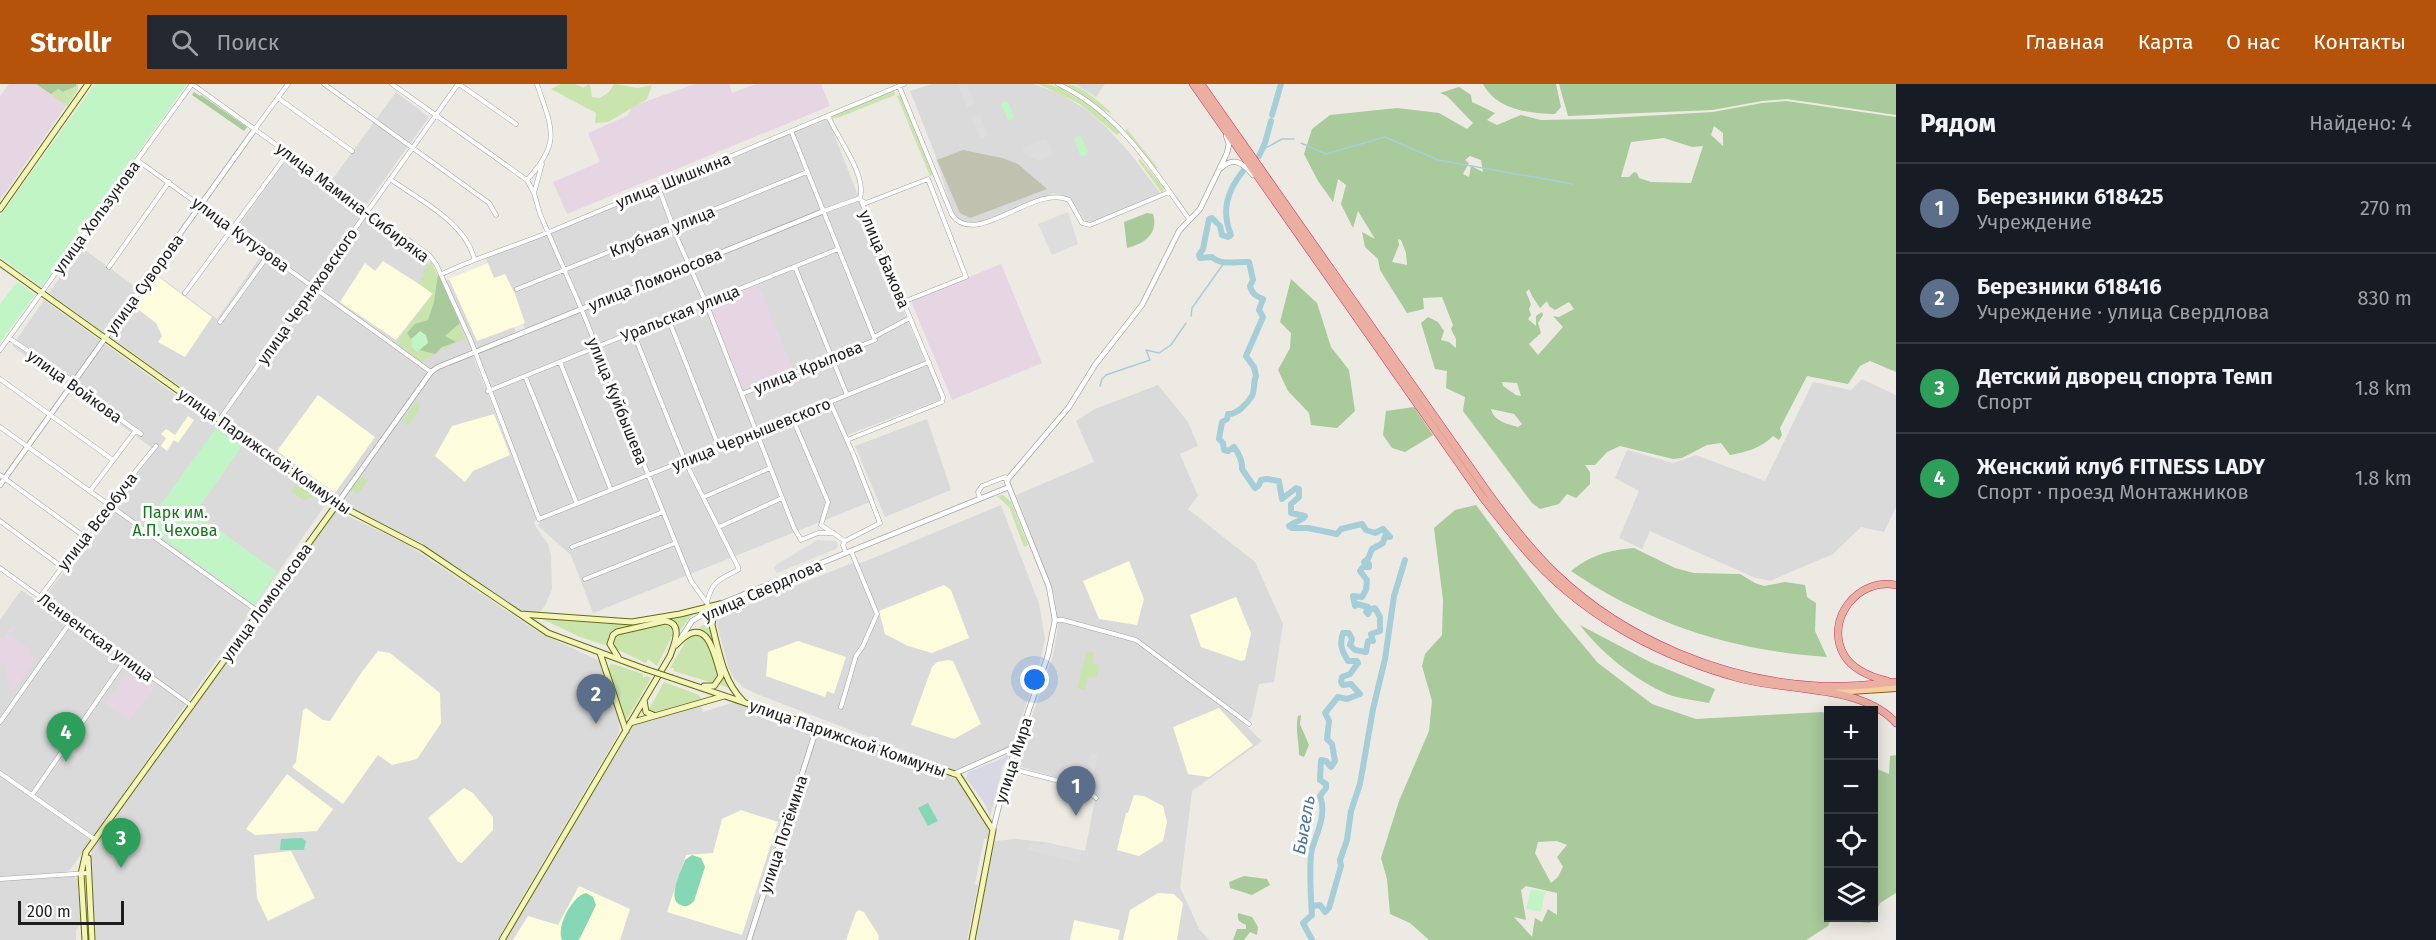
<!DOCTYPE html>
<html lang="ru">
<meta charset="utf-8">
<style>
body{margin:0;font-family:"Fira Sans",sans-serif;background:#242831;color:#f1f3f6}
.controls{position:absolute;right:18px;bottom:18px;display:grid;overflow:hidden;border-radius:0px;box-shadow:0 3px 15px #0003}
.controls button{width:54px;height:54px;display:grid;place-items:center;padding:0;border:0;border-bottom:2px solid #363941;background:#171b24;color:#f1f3f6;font:30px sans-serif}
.scale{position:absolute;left:18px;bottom:15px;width:106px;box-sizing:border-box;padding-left:6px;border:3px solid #1d1d1d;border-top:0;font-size:16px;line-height:21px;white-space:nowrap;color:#1d1d1d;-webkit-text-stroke:4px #fff;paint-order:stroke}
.you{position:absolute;left:1035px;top:596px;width:21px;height:21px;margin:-15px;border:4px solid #fff;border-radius:50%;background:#1a73e8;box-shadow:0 0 0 9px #1a73e833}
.badge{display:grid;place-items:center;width:39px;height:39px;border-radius:50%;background:#b45309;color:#fff;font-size:20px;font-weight:700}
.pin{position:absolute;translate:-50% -50px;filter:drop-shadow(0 2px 3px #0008)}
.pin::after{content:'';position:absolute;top:32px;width:21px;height:18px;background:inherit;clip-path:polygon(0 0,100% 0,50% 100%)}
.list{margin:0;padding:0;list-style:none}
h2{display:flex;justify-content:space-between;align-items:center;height:78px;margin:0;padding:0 24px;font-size:26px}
h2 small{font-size:20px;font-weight:400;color:#9ea1a6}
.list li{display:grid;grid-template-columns:39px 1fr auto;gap:18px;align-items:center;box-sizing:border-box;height:90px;padding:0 24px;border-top:2px solid #363941}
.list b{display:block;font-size:22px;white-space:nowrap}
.list p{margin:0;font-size:20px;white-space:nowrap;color:#9ea1a6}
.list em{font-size:20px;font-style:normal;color:#9ea1a6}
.icon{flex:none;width:33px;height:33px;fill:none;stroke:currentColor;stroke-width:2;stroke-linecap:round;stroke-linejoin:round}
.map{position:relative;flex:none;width:1896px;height:856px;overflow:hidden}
header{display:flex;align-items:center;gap:36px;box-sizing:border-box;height:84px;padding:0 30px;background:#b45309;color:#fff}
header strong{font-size:28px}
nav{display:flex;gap:33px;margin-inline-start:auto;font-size:21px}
.search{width:420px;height:54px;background:#242831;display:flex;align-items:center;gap:15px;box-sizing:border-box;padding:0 21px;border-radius:0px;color:#9ea1a6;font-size:22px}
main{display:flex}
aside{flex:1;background:#171b24}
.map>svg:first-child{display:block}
.residential{fill:#dbdada}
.industrial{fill:#e6d5e3}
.education{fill:#fdfcdd}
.construction{fill:#c1c1af}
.grass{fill:#c9e4ac}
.forest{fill:#a9ca9a;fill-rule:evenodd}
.park{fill:#c2f5c5}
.pitch{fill:#86d7b6}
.parking{fill:#ddd}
.plaza{fill:#d7d8e3}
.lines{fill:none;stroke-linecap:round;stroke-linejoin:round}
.stream{stroke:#a6ced8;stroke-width:1.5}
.river{stroke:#a6ced8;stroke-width:6}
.minor-casing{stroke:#a4a4a4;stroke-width:5}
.tertiary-casing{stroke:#a4a4a4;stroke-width:6}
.secondary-casing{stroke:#636b0c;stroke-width:7}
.primary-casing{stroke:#8b5e0a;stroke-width:8}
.trunk-casing{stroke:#cc3068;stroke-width:8}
.minor{stroke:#fff;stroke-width:4}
.tertiary{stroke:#fff;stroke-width:4.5}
.secondary{stroke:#f3f5ba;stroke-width:5}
.primary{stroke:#f5cfa0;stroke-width:6}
.trunk{stroke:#eaafa0;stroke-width:7}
.secondary-bridge-casing{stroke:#636b0c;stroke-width:7;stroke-linecap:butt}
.secondary-bridge{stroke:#f3f5ba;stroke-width:5}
.labels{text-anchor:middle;stroke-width:6;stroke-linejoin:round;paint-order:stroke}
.street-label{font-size:16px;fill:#1d1d1d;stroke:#fff}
.park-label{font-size:16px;fill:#137319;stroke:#fff}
.water-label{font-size:18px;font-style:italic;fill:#4d779e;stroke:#fff}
</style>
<header>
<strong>Strollr</strong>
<div class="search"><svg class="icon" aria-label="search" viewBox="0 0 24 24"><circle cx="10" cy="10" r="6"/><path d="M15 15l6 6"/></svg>Поиск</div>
<nav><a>Главная</a><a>Карта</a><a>О нас</a><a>Контакты</a></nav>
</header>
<main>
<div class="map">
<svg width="1896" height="856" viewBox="0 0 1896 856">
<rect width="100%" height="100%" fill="#edeae3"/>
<path class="residential" d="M932 0H1033L1056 8 1084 24 1105 42 1129 68 1161 110 1087 140 1070 114 1054 109 980 138 964 139 955 132 951 124 935 70 910 7Z
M1075 0H1105L1096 13Z
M396 8 429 33 361 128 426 175 440 199 488 181 486 174 828 35 906 234 942 315 847 351 875 416 593 529 571 471 538 442 541 435 477 270 527 250 507 198 497 202 516 248 471 267 537 434 534 439 536 443 548 460 551 471 552 505 546 520 540 528 529 530 513 522 423 460 348 422 343 416 331 410 49 209 81 163 137 204 151 186 217 235 263 169 234 148 287 75 326 104Z
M44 216 326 420 70 786 63 789 0 793V536L21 506 40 519 155 366 12 262Z
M1862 295 1896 311V423L1884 448 1861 443 1833 470 1770 497 1753 493 1650 447 1642 465 1619 454 1639 407 1615 394 1627 366 1673 379 1696 371 1765 397 1813 298 1851 306Z
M1158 301 1188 338 1198 362 1180 370 1198 412 1188 425 1255 478 1283 540 1274 598 1259 600 1252 632 1250 636H1245L1244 640 1262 657 1192 707 1180 803 1199 845 1209 856H975L995 757 1015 755 1044 758 1085 767 1096 710 1085 702 1015 681 1053 572 1058 542 1055 513 1016 411 1094 378 1076 337 1095 325Z
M927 335 951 406 885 433 855 362Z
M1001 421 1039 520 1045 555 1038 587 1012 661 955 686 757 610 744 604 733 593 729 585 717 541 718 533 852 479H861Z
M336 426 408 461 540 549 598 576 602 580 619 636V649L497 856H94L89 779 93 762Z
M731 619H738L809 644 812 648 746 856H505L634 640 700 620 703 628Z
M820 648 955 694 959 699 989 747 988 754 984 755 975 800 978 801 967 856H750L816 651Z
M73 792 78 795 80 804 78 807 82 839 76 846V856H0V797Z"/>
<path class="industrial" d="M9 0H42L68 19 0 116V12Z
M695 0H729L732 9 756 0H821L830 22 567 130 553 98 600 78 588 49 627 32 633 22Z
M1001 180 1042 279 952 316 911 217Z
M758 199 794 288 744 307 708 220Z
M13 541 16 543 10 551 31 566 29 570 36 575 14 606 11 607 4 581 0 578V553L2 554 6 551Z
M130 585 155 602 129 637 106 619Z"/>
<path class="education" d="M383 177 433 209 396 256 340 218 365 179 375 187Z
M488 179 494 194 505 190 515 210 525 239 477 257 449 195Z
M156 191 212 233 185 273 158 258 162 252 156 239 134 222Z
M318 311 375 353 335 409 277 367Z
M494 330 510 371 473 387 465 398 435 372 452 342Z
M188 332 194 336 178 359 174 356 167 367 161 362 166 354 161 350 166 345 175 351Z
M1129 477 1144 515 1137 541 1099 535 1083 497Z
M944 501 951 506 969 554 932 569 908 562 885 550 879 527Z
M1236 513 1251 549 1245 576 1241 577 1201 563 1190 531Z
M798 557 846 573 834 610 827 607 825 613 766 592 768 568Z
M378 567 390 569 440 609 441 639 417 675 392 681 378 671 343 720 292 683 296 678 303 626 306 624 323 636 330 637 361 589Z
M948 576 953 577 981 640 954 655 911 641 932 583 937 578Z
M1219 624 1253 661 1209 693 1188 690 1173 643Z
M287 690 333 725 317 747 255 751 246 745Z
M464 704 473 709 493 733V746L462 779 458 778 428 734Z
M1134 711 1144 712 1163 722 1167 738 1163 757 1139 772 1117 766 1126 729H1128Z
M741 726 778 738 742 851 667 828 686 771 713 769 722 735Z
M291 767 315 814 268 837 257 814 254 771Z
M579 802 630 825 620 856H513L528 832 558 841Z
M1158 809 1174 810 1183 819 1177 856H1123L1130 826Z
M859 826 864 828 879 852 878 856H846L856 828Z
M1074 836 1120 846 1118 856H1070Z"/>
<path class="construction" d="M963 66 1002 74 1018 80 1047 105 970 134 960 129 937 76Z"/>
<path class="grass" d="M76 0H78V5L67 22 51 10 58 5 63 8 76 2Z
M561 0H575L584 4 588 0 590 1 592 13 600 14 609 8 614 0 638 4 652 1 647 15 608 38 595 39 596 29 551 5Z
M1039 0C1072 0 1098 27 1121 48L1117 51 1080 20Z
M1064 0C1082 0 1100 19 1113 30L1105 27Z
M894 6 895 11 840 33 832 35 831 33Z
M901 10 934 91 930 92 897 12Z
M1127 45 1158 84 1155 85 1125 47Z
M1140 75 1164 104 1162 109 1138 76Z
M431 177 466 256H461L444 265 441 264 438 268 422 278 396 259 433 210 418 199 424 191 423 187Z
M415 319 421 322 408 342 403 337Z
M361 392 368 396 358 410 350 405Z
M296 399 313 411 310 415 303 416 291 407Z
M1003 411 1011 418 1028 461 1024 463 1009 423 997 412Z
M700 525 690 533 678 549 674 538 669 534Z
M542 535 611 540 657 537 609 553 608 562 580 553Z
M667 537 673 543V550L657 582 648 575 646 579 612 563 611 556 617 549Z
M707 538H710L729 604 718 600 722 592C717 574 717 552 695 547Z
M694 550 701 551 709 560 718 591 713 599 674 587V584H670L687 555Z
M1087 567 1094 569 1092 579 1100 581 1096 594 1088 593 1085 606 1077 604Z
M613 580 643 590V594L647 592 651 594 627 635 623 632 608 587 610 581Z
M664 598 699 611 701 615 651 629 648 627Z"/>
<path class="forest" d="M36 0H76V2L63 8 58 5 51 10Z
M1483 0H1556L1561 23 1555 30C1528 29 1497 26 1483 0Z
M1559 0H1896V31L1787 15 1762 17 1712 26 1568 32Z
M1459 3 1471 11 1472 18 1495 29 1487 36 1497 41 1521 31 1541 36 1593 35 1713 28 1762 19 1786 17 1896 33V288L1870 277 1860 282 1848 300 1807 292 1780 344 1782 351 1779 356 1773 352C1761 364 1747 368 1730 371L1721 359 1707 361 1682 374 1673 375 1620 362 1607 368 1595 381H1585L1590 388V400L1576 414 1567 410 1559 420 1540 425 1532 419 1463 327 1465 313 1446 304 1447 287 1435 285 1421 239 1428 233 1438 238 1444 247 1441 256 1449 258 1456 264V255L1451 245 1453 241 1442 213 1423 214 1424 225 1407 229 1380 186 1378 175 1365 163 1362 148 1375 155 1358 127 1353 144 1341 120 1346 101 1338 95 1333 118 1318 97 1304 70 1312 45 1330 31 1397 24 1439 29 1467 45 1473 39 1447 12 1440 9ZM1714 42 1723 49V62L1711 51ZM1664 54 1692 63 1703 62 1691 99 1651 98 1639 94 1637 89 1634 88 1629 93H1621L1631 58ZM1470 72 1481 76 1483 88 1471 82 1469 93 1463 90 1469 79 1465 76ZM1398 155 1401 156 1406 169 1407 181 1392 178 1399 161ZM1529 205 1532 212 1540 224 1547 217 1549 222 1555 226 1569 218 1574 225 1559 233 1553 232 1563 243 1538 271 1529 260 1541 249 1538 239 1543 231 1542 228 1536 232V242L1528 235 1531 231 1529 225 1531 220 1526 208ZM1502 298 1517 299 1521 312 1516 311 1503 302ZM1491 325 1514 330 1522 340 1518 343C1507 340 1494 337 1491 325Z
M194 8 200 12 201 11 247 43 244 47 192 11Z
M1147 129 1153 130C1159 150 1144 160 1127 164L1124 138Z
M438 190 460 239 445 252 456 258 442 263 435 270 420 266 424 256 418 249 411 255 407 249 415 240 428 236 434 218Z
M1291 195 1317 219 1331 263 1349 286 1355 327 1337 344 1311 341 1309 329 1288 307 1278 286 1290 264 1291 249 1280 238Z
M1414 323 1433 351 1405 368 1392 364 1383 351 1386 327Z
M1476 421 1556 529 1598 579 1652 620 1696 635 1822 628 1828 630V834H1873L1870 839 1831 835 1828 842 1806 856H1429L1410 839 1390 830 1387 795 1381 774 1399 717 1429 647 1432 617 1422 582 1425 570 1442 551 1443 516 1434 444 1455 426ZM1557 757 1567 761 1557 773 1563 783 1558 793 1551 799 1535 769 1538 758ZM1526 802 1557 809V831L1548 825 1542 838 1535 834 1532 853 1514 833 1526 836 1521 806Z
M1634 464 1675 484 1694 489 1740 490 1755 499 1764 502 1785 498 1805 501 1807 513 1816 519 1815 547 1827 573C1733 567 1649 540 1571 487 1591 471 1609 466 1634 464Z
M1580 541 1650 578 1715 605 1709 619C1695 616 1680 615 1667 610 1634 595 1602 570 1580 541Z
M1301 631 1300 640 1309 661 1304 673 1299 671C1299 657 1295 645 1298 632Z
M1896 671V809L1880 819 1874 832V680L1877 685 1889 690 1890 672Z
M1244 792 1267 795 1270 801 1252 811 1230 804 1229 798Z
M1238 829 1252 833 1258 843 1257 851 1250 848 1244 856H1233L1237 845H1246V841C1239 838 1237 836 1238 829Z"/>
<path class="park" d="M95 0H187L42 203 0 173V132Z
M1005 17 1008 18 1014 33 1011 37 1008 36 1001 20Z
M1078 51 1081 53 1088 68 1085 72 1080 71 1074 55Z
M17 198 35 211 0 258V220Z
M420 247 426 251 428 259 417 268 411 262 412 255Z
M217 343 242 362 195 429 277 488 254 521 146 441Z
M1531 805 1545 808 1541 828 1526 825Z"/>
<path class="pitch" d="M928 719 938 737 928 742 918 724Z
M302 754 306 757 304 766H280L281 755Z
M692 771 701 774 705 783 694 817C690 821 686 824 681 821 666 816 681 787 685 776Z
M586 809 593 813 596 821 580 854 578 856H562C556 843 572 812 586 809Z"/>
<path class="parking" d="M958 0H967L975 19 967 23Z
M980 30 988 52 981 55 972 34Z
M1044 55 1049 58 1053 70 1038 77 1024 69 1022 64Z
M1068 128 1078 160 1052 171 1038 140Z
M817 456 836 457 838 462 836 465 777 489 774 484 776 481Z
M1091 669 1098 671 1091 703 1084 698Z
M1044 758 1082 767 1079 779 1028 766 1029 759 1043 762Z"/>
<path class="plaza" d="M1006 671 1009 672 1003 682 990 733 985 720 966 694 968 688 999 676Z"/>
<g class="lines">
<path class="stream" d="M1301 59 1326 70 1385 53 1438 76 1573 100
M1262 66 1282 55H1294
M1191 232 1192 224 1224 179
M1100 302 1102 295 1106 291 1150 276 1146 266 1159 269 1171 261 1186 239"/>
<path class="river" d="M1272 31 1281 0
M1259 72 1265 59 1271 37
M1243 87C1227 107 1221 127 1231 151L1228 153 1222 151 1220 142 1212 134 1209 135 1203 165 1199 171 1200 174 1212 173C1221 182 1237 177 1249 178L1253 196 1250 202C1252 210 1256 212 1263 215L1259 226 1263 233 1246 272 1254 283 1256 292C1253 299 1255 306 1252 312 1247 320 1236 331 1228 330L1227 335 1222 338 1219 355 1223 359 1224 366 1228 367 1234 363C1238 368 1243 378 1242 385L1255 404 1259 401 1261 396 1267 395 1279 397 1282 415 1296 404 1299 405V413L1291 420V429L1305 432C1301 438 1294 437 1289 442L1292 444H1308L1337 450 1341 445 1362 440 1366 446 1375 449 1383 445 1390 453 1385 452 1383 459 1372 465 1368 475 1364 478 1369 480V483H1363L1360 487 1367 496 1366 506 1362 513 1353 512 1355 522 1357 520 1368 523 1366 528 1368 530 1370 526 1375 524 1380 533V547L1371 550 1373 557H1368L1366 568 1355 566 1350 561 1352 555 1349 549H1343C1339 561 1342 567 1348 577H1357L1358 579 1350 590 1342 593 1341 598 1343 601 1351 600 1360 610 1347 615 1338 613 1325 629 1329 637 1327 655 1332 660 1335 677 1331 683 1326 677 1321 676 1320 696 1326 700V704L1320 712C1327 730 1317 748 1312 765 1309 778 1311 816 1312 831L1303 839 1312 856
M1312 822 1320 821 1325 828 1329 824 1341 782 1340 776 1347 756 1351 727 1360 700 1373 625 1385 575 1394 512 1405 476"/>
<g class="minor-casing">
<path id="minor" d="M192 0 429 171 436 180 471 257 539 435 929 278
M324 0 489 119 496 131
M392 0 527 96 534 109 540 130 581 224 691 497 709 522
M459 0 516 40
M1058 0C1118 28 1152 83 1189 135
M899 2 952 131C977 165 1035 99 1069 116L1082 139 1090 141 1169 108
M278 14 352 67
M828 32C837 53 867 91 860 114L943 313 942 318 847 356
M255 45 288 0
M137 76 431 288
M390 95C419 116 465 138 474 174
M527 96C562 58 552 45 537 0
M658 102 678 156 706 219 794 444 801 456 818 449H834
M534 109 542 80
M862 117 866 119 928 95 966 193 903 218
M824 127 860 114
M109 183 169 98
M795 183 847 311
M442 190C477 173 513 163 549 148L904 0
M517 205 807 88
M185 209 288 69
M668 234 719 363
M220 238 269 170
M633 248 685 377 738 483V486C720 495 712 497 707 518
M874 253 910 234
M9 254 86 306 88 312 141 350
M0 266 192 0
M560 278 611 406
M525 292 577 420
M0 295 113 376
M488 307 838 165
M742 310 875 256 792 49
M830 318 854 372 880 439 845 457 843 461 846 469
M792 333 828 418 821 441 845 457
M219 336 458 0
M0 343 259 528
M0 391 85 453
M90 407 136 346
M704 413 770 384
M980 414 978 408 982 402 1005 393 1007 398
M0 437 62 483
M719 443 782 414
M572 463 663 428
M0 484 192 622
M585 495 675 459
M40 513 109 420 156 362
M1055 536H1063L1136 556 1249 640
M841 623 856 572 863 562 877 530 851 467
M0 638 72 536
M0 689 94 755
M1007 689 1017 686 1082 703 1096 714
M32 711 126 575
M0 795 88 789"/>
</g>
<g class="tertiary-casing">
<path id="tertiary" d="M1221 84C1234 72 1243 79 1253 91
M0 401 255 45
M337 420 431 288 438 283 824 127
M679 557 692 537 720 520 1009 403
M954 690 1017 662
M993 746 1007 689 1048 571 1055 536 1049 503 1007 398 1008 395 1069 323 1095 281 1142 221 1179 147 1200 125 1227 69 1229 60 1226 52
M749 856 817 643"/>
</g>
<g class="secondary-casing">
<path id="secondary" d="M0 125 88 0
M0 179 337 420 422 464 548 549 645 585
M720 520 713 534 712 541C719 568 723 597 743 617
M520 530 632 538 680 530 720 520
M676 561C707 527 714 569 721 592L714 602H704
M600 569 626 647
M672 594 958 691 993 746 972 856
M644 616 646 628 653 631
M630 639 724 612
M88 774 92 856
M85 856 81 790 86 768 337 420
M502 856 670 572C674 561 684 539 665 537L617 548 613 551 610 560 618 573"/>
</g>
<g class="primary-casing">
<path id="primary" d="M1836 608 1896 604"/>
</g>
<g class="trunk-casing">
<path id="trunk" d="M1193 0 1483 414C1500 435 1516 457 1535 477 1590 536 1664 574 1742 595 1788 607 1862 601 1896 639
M1201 0 1489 410C1510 439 1531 466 1556 490 1625 556 1724 597 1819 602 1845 603 1870 601 1896 598
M1887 597C1871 593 1853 586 1844 571 1824 536 1858 493 1896 501"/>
</g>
<use href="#minor" class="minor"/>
<use href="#tertiary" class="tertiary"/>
<use href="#secondary" class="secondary"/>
<use href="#primary" class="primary"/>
<use href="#trunk" class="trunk"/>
<g class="secondary-bridge-casing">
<path id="secondary-bridge" d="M645 585 672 594"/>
</g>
<use href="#secondary-bridge" class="secondary-bridge"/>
</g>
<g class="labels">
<g class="street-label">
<text transform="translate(673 96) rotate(-22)" y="6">улица Шишкина</text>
<text transform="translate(353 118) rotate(37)" y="6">улица Мамина-Сибиряка</text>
<text transform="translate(96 133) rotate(-54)" y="6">улица Хользунова</text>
<text transform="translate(662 147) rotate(-22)" y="6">Клубная улица</text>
<text transform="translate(241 150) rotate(36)" y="6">улица Кутузова</text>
<text transform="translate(885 175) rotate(67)" y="6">улица Бажова</text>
<text transform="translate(655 195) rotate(-22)" y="6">улица Ломоносова</text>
<text transform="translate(144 200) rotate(-54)" y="6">улица Суворова</text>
<text transform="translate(307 212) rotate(-55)" y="6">улица Черняховского</text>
<text transform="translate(680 229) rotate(-22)" y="6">Уральская улица</text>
<text transform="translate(808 283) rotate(-22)" y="6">улица Крылова</text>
<text transform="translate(75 302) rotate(36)" y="6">улица Войкова</text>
<text transform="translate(618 317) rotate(68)" y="6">улица Куйбышева</text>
<text transform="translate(751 350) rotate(-22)" y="6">улица Чернышевского</text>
<text transform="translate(265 367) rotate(35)" y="6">улица Парижской Коммуны</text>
<text transform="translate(97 437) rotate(-52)" y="6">улица Всеобуча</text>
<text transform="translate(762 506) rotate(-24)" y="6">улица Свердлова</text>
<text transform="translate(266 518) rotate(-54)" y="6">улица Ломоносова</text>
<text transform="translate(96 553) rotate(36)" y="6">Ленвенская улица</text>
<text transform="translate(848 654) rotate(19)" y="6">улица Парижской Коммуны</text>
<text transform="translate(1013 676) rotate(-72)" y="6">улица Мира</text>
<text transform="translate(783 750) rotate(-72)" y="6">улица Потёмина</text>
</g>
<g class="park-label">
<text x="175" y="434">Парк им.<tspan x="175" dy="18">А.П. Чехова</tspan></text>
</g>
<g class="water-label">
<text transform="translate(1304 741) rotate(-80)" y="6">Быгель</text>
</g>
</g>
</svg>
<div class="controls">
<button>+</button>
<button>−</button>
<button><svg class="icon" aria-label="locate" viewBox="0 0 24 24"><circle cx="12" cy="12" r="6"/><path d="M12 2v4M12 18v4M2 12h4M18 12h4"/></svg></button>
<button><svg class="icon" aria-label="layers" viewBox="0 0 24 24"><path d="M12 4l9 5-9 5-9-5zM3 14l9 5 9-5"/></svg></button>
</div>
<div class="scale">200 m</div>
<div class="you"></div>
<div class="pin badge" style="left:1076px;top:732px;background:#5c6f8a">1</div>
<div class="pin badge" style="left:596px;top:640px;background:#5c6f8a">2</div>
<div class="pin badge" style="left:121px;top:784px;background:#2e9e5b">3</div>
<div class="pin badge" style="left:66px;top:678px;background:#2e9e5b">4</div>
</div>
<aside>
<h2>Рядом<small>Найдено: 4</small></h2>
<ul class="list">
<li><span class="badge" style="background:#5c6f8a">1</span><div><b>Березники 618425</b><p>Учреждение</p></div><em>270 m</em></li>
<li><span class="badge" style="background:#5c6f8a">2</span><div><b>Березники 618416</b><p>Учреждение · улица Свердлова</p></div><em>830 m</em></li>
<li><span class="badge" style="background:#2e9e5b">3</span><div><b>Детский дворец спорта Темп</b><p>Спорт</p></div><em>1.8 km</em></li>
<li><span class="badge" style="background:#2e9e5b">4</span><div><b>Женский клуб FITNESS LADY</b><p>Спорт · проезд Монтажников</p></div><em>1.8 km</em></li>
</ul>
</aside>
</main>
